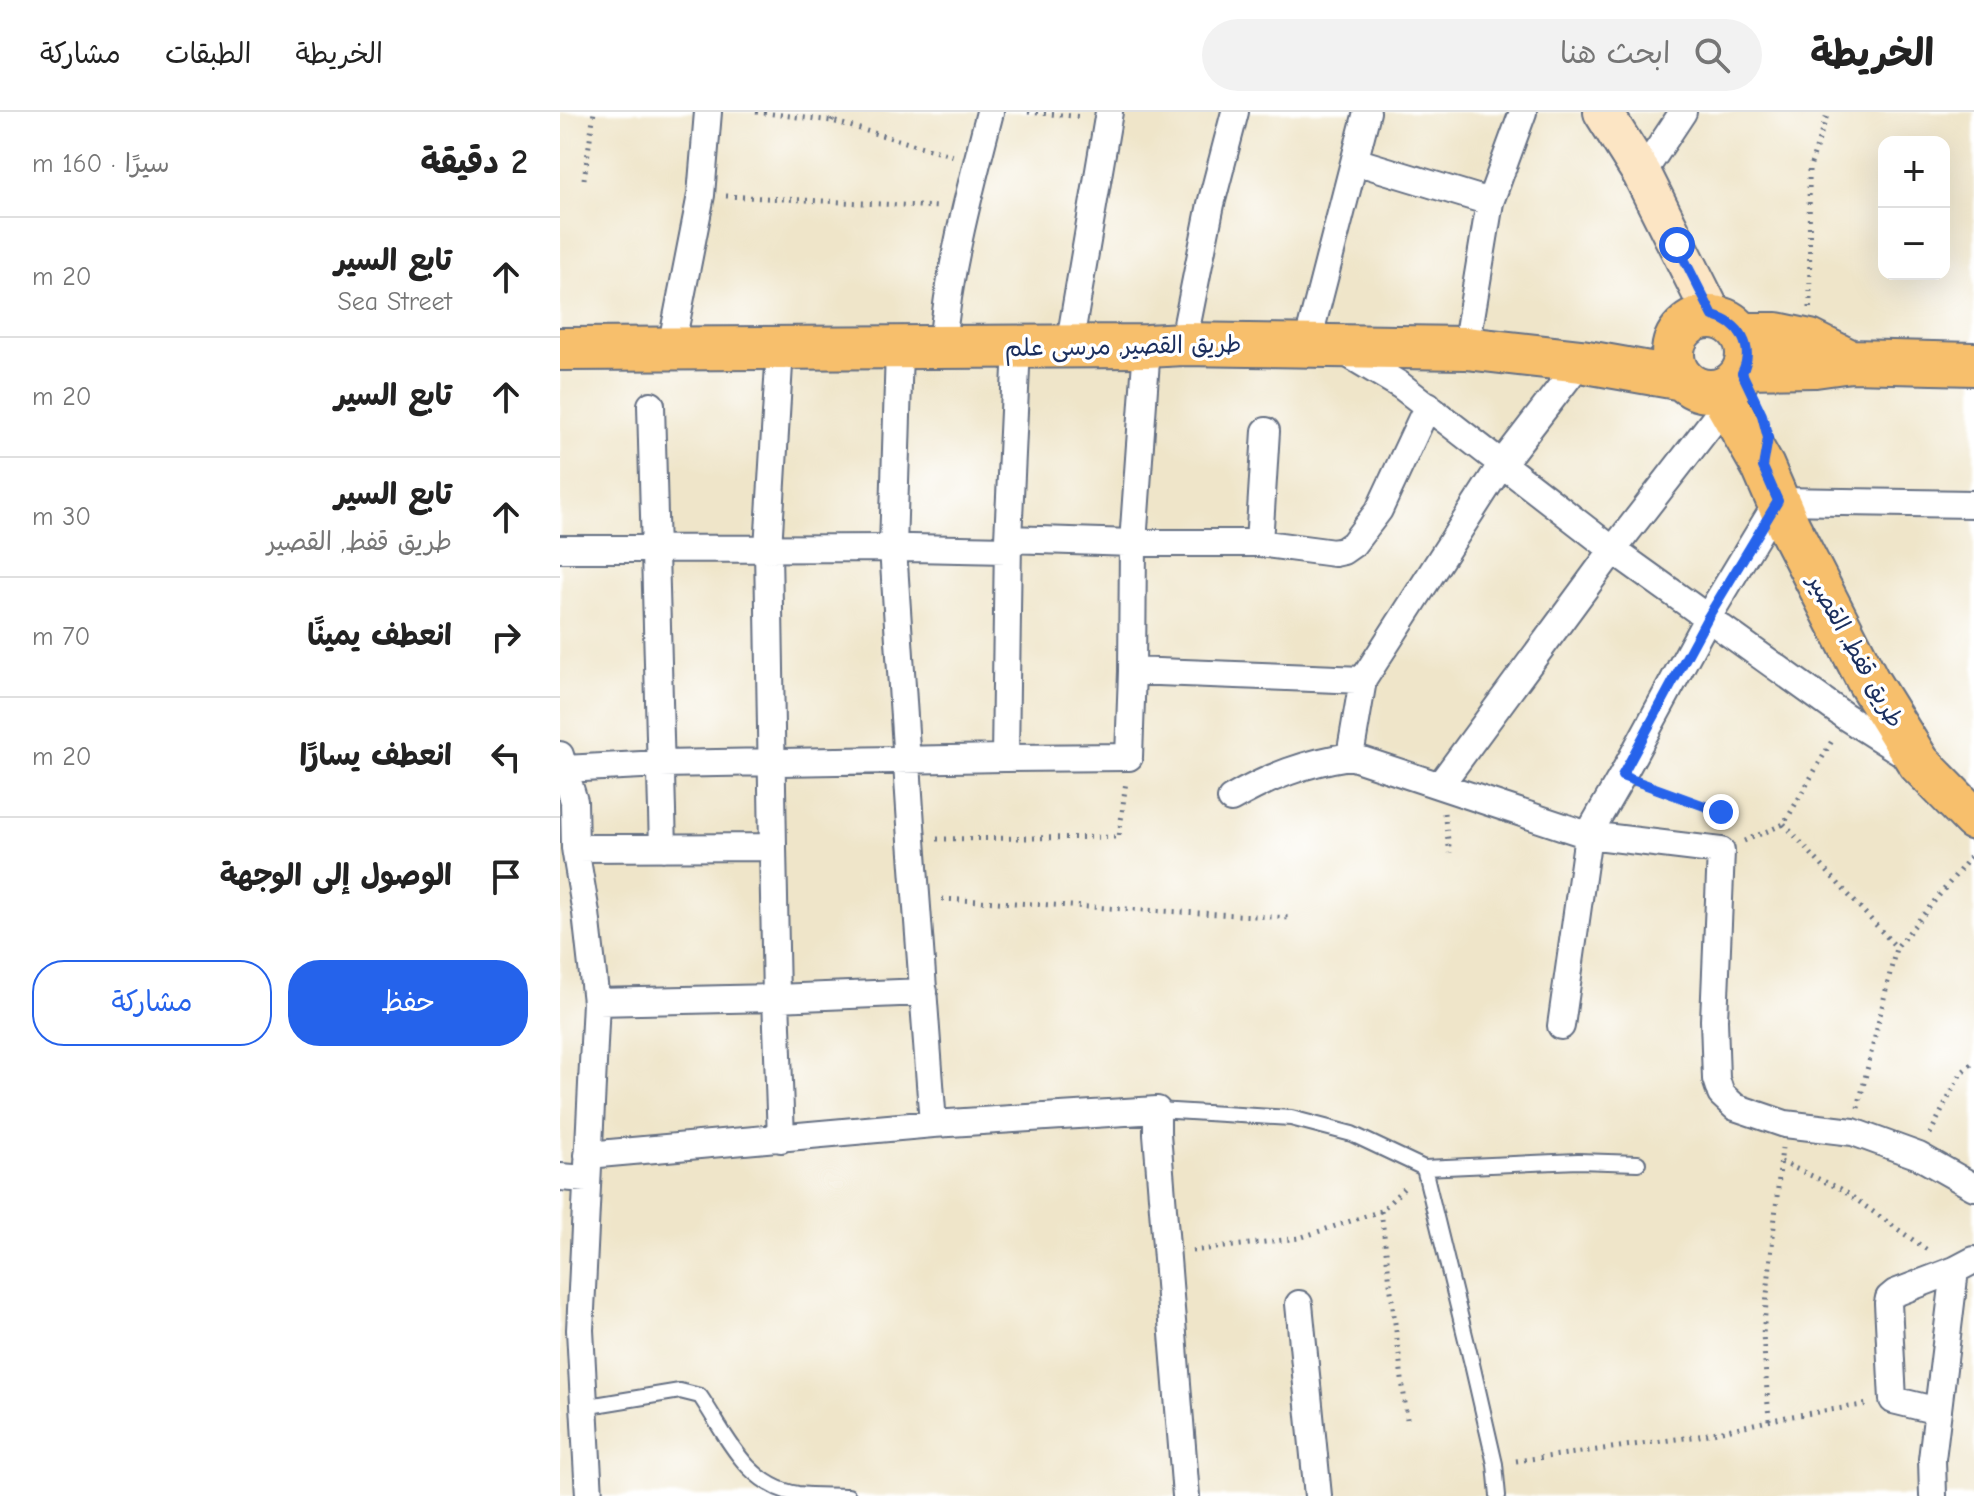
<!DOCTYPE html>
<html lang="ar">
<meta charset="utf-8">
<style>
body{margin:0;font-family:"Comic Neue","Playpen Sans Arabic",sans-serif;background:#f2f2f2;color:#222;direction:rtl}
.controls{position:absolute;right:24px;top:24px;display:grid;overflow:hidden;border-radius:16px;box-shadow:0 8px 32px #0002}
.controls button{width:72px;height:72px;display:grid;place-items:center;padding:0;border:0;border-bottom:2px solid #e0e0e0;background:#fff;color:#222;font:40px sans-serif}
.stop{position:absolute;width:24px;height:24px;margin:-18px;border:6px solid #2563eb;border-radius:50%;background:#fff}
.stop.end{background:#2563eb;border-color:#fff;box-shadow:0 2px 8px #0008}
.list{margin:0;padding:0;list-style:none}
h2{display:flex;justify-content:space-between;align-items:center;height:104px;margin:0;padding:0 32px;font-size:34px}
h2 small{font-size:26px;font-weight:400;color:#767676}
.list li{display:grid;grid-template-columns:52px 1fr auto;gap:24px;align-items:center;box-sizing:border-box;height:120px;padding:0 32px;border-top:2px solid #e0e0e0}
.list b{display:block;font-size:30px;white-space:nowrap}
.list p{margin:0;font-size:26px;white-space:nowrap;color:#767676}
.list em{font-size:26px;font-style:normal;color:#767676}
.actions{display:flex;gap:16px;padding:24px 32px}
.actions a{flex:1;padding:18px 0;border:2px solid #2563eb;border-radius:32px;text-align:center;font-size:28px;color:#2563eb}
.actions .main{background:#2563eb;color:#fff}
.icon{flex:none;width:44px;height:44px;fill:none;stroke:currentColor;stroke-width:2;stroke-linecap:round;stroke-linejoin:round}
.map{position:relative;flex:none;width:1414px;height:1384px;overflow:hidden;direction:ltr}
header{display:flex;align-items:center;gap:48px;box-sizing:border-box;height:112px;padding:0 40px;background:#fff;border-bottom:2px solid #e0e0e0}
header strong{font-size:38px}
nav{display:flex;gap:44px;margin-inline-start:auto;font-size:28px}
.search{width:560px;height:72px;background:#f2f2f2;display:flex;align-items:center;gap:20px;box-sizing:border-box;padding:0 28px;border-radius:44px;color:#767676;font-size:30px}
main{display:flex}
aside{flex:1;background:#fff}
.map>svg:first-child{display:block}
.lines{fill:none;stroke-linecap:round;stroke-linejoin:round}
.lane-casing{stroke:#656f83;stroke-width:18}
.street-casing{stroke:#656f83;stroke-width:30}
.secondary-casing{stroke:#656f83;stroke-width:42}
.primary-casing{stroke:#656f83;stroke-width:46}
.path{stroke:#656f83;stroke-width:5;stroke-dasharray:2 6;stroke-linecap:butt}
.lane{stroke:#fff;stroke-width:14}
.street{stroke:#fff;stroke-width:26}
.secondary{stroke:#fce5c4;stroke-width:38}
.primary{stroke:#f7bf6c;stroke-width:42}
.route{stroke:#2563eb;stroke-width:10}
.labels{text-anchor:middle;stroke-width:7;stroke-linejoin:round;paint-order:stroke}
.street-label{font-size:24px;fill:#1b2f5e;stroke:#fff}
</style>
<header>
<strong>الخريطة</strong>
<div class="search"><svg class="icon" aria-label="search" viewBox="0 0 24 24"><circle cx="10" cy="10" r="6"/><path d="M15 15l6 6"/></svg>ابحث هنا</div>
<nav><a>الخريطة</a><a>الطبقات</a><a>مشاركة</a></nav>
</header>
<main>
<div class="map">
<svg width="1414" height="1384" viewBox="0 0 1414 1384">
<rect width="100%" height="100%" fill="#fff"/>
<filter id="ink" filterUnits="userSpaceOnUse"><feTurbulence type="fractalNoise" baseFrequency=".0125" numOctaves="2"/><feDisplacementMap in="SourceGraphic" scale="16" xChannelSelector="R" yChannelSelector="G"/><feConvolveMatrix kernelMatrix="1 2 1 2 8 2 1 2 1" color-interpolation-filters="sRGB"/></filter>
<filter id="wash" filterUnits="userSpaceOnUse"><feTurbulence type="fractalNoise" baseFrequency=".006" numOctaves="4" result="noise"/><feDisplacementMap in="SourceGraphic" scale="32" xChannelSelector="R" yChannelSelector="G"/><feGaussianBlur stdDeviation="1.8" result="paint"/><feColorMatrix in="noise" values="0 0 0 0 0 0 0 0 0 0 0 0 0 0 0 0 0 1.4 0 .05"/><feComposite in="paint" operator="in"/></filter>
<g filter="url(#wash)">
<rect width="100%" height="100%" fill="#efe5c9"/>
</g>
<g filter="url(#ink)">
<g class="lines">
<g class="lane-casing">
<path id="lane" d="M597 998 731 1006 792 1022 864 1056 1018 1049 1078 1051
M864 1056 912 1252 935 1352 938 1384
M23 1295 120 1279 140 1284C166 1322 186 1374 238 1382 254 1384 272 1383 288 1384"/>
</g>
<g class="street-casing">
<path id="street" d="M795 49 930 90
M1082 62 1123 0
M623 232 651 92 675 0
M747 233 807 0
M342 235 339 238 333 436 352 728 373 1012
M382 235C389 155 410 78 430 0
M457 235 448 427 445 646 569 645 572 559 573 431 587 234
M509 235 549 0
M111 236 141 83 148 0
M906 236 930 90 963 0
M783 239 840 273 1053 438 1286 605 1349 645
M1021 249 941 353 803 568 790 644 1028 723 1161 739 1154 908 1156 967 1161 982 1175 995 1225 1012 1293 1020 1359 1044 1414 1075
M91 293 103 736
M448 427 573 431H699L774 441 783 439 793 432 819 398 868 293
M699 431 706 319
M0 437 351 436 448 438
M572 559 803 568
M0 643 14 689 15 736 26 801 36 890 20 1218 29 1384
M4 657 101 652 445 646
M880 673 1053 438 1167 291
M671 687C711 664 745 651 790 644
M213 735 208 437 220 236
M15 736 213 735 216 886 364 880
M36 890 216 886 221 1027
M1001 914 1028 723 1062 664 1148 505 1218 389 1414 392
M28 1043 373 1012 597 998V1022L626 1384
M0 1065 27 1067
M739 1192 758 1384
M1378 1299 1333 1288 1328 1191 1329 1186 1335 1181 1395 1158 1414 1148
M1373 1384 1372 1347 1395 1158"/>
</g>
<g class="secondary-casing">
<path id="secondary" d="M1043 0 1082 62 1153 204"/>
</g>
<g class="primary-casing">
<path id="primary" d="M1113 242a37 37 0 1 1 74 0a37 37 0 1 1-74 0Z
M1181 222H1217L1250 229 1286 247
M0 237 587 234 623 232 906 236 1021 249 1123 267
M1185 255 1255 254 1291 249 1414 252
M1159 278 1203 355 1229 415 1308 569 1359 651 1414 707"/>
</g>
<path class="path" d="M196 0 272 9 394 44
M468 0 523 5
M272 9 276 0
M24 67 34 0
M166 84 379 95
M1250 196 1249 58 1268 0
M1087 673 1161 700V715
M884 701 890 741
M1224 712 1336 835
M377 727 559 725 566 669
M1184 729 1224 712 1273 627
M382 787 732 806
M1298 996 1336 836 1413 742
M1370 1022 1401 961 1414 950
M1221 1050 1281 1077 1370 1140
M821 1099 847 1307
M632 1139 739 1126 821 1099 846 1074
M1209 1308 1203 1222 1222 1036
M956 1349 1139 1324 1226 1305 1309 1292"/>
<use href="#lane" class="lane"/>
<use href="#street" class="street"/>
<use href="#secondary" class="secondary"/>
<use href="#primary" class="primary"/>
</g>
</g>
<g class="lines" filter="url(#ink)">
<path class="route" d="M1117 133 1153 204C1180 211 1195 235 1182 261L1202 303 1208 326 1203 355 1218 389 1148 505 1062 664 1161 700"/>
</g>
<g class="labels">
<g class="street-label">
<text transform="translate(563 234) rotate(-1)" y="8">طريق القصير, مرسى علم</text>
<text transform="translate(1296 539) rotate(61)" y="8">طريق قفط, القصير</text>
</g>
</g>
</svg>
<div class="controls">
<button>+</button>
<button>−</button>
</div>
<div class="stop" style="left:1117px;top:133px"></div>
<div class="stop end" style="left:1161px;top:700px"></div>
</div>
<aside>
<h2>2 دقيقة<small>سيرًا · 160 m</small></h2>
<ul class="list">
<li><svg class="icon" aria-label="ahead" viewBox="0 0 24 24"><path d="M12 20V5M6 11l6-6 6 6"/></svg><div><b>تابع السير</b><p>Sea Street</p></div><em>20 m</em></li>
<li><svg class="icon" aria-label="ahead" viewBox="0 0 24 24"><path d="M12 20V5M6 11l6-6 6 6"/></svg><div><b>تابع السير</b></div><em>20 m</em></li>
<li><svg class="icon" aria-label="ahead" viewBox="0 0 24 24"><path d="M12 20V5M6 11l6-6 6 6"/></svg><div><b>تابع السير</b><p>طريق قفط, القصير</p></div><em>30 m</em></li>
<li><svg class="icon" aria-label="right" viewBox="0 0 24 24"><path d="M7 20v-9h11M14 6l5 5-5 5"/></svg><div><b>انعطف يمينًا</b></div><em>70 m</em></li>
<li><svg class="icon" aria-label="left" viewBox="0 0 24 24"><path d="M17 20v-9H6M10 6l-5 5 5 5"/></svg><div><b>انعطف يسارًا</b></div><em>20 m</em></li>
<li><svg class="icon" aria-label="arrive" viewBox="0 0 24 24"><path d="M6 21V4h12l-3 4 3 4H6"/></svg><div><b>الوصول إلى الوجهة</b></div></li>
</ul>
<div class="actions"><a class="main">حفظ</a><a>مشاركة</a></div>
</aside>
</main>
